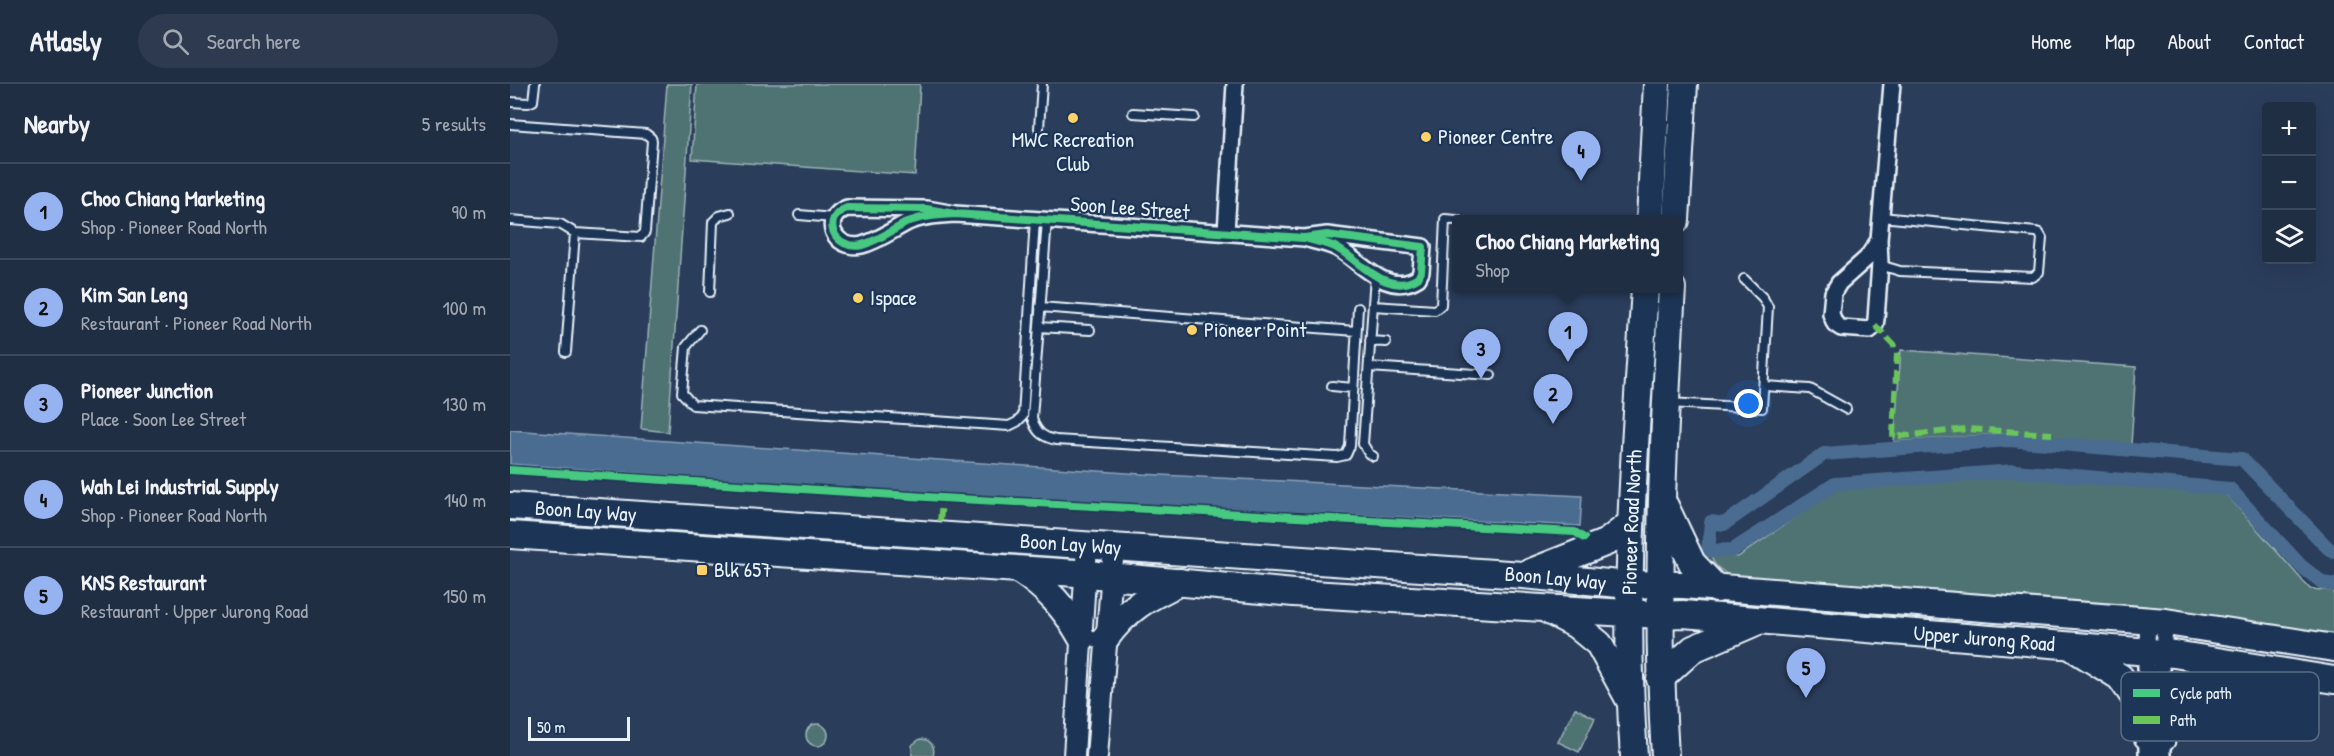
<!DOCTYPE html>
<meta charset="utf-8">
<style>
body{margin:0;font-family:"Patrick Hand",sans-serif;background:#2d3a4f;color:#f1f3f6}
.controls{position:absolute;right:18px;top:18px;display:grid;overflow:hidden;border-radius:6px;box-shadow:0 6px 24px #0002}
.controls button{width:54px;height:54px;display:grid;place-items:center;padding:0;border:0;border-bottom:2px solid #3d4a5d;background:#202e44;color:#f1f3f6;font:30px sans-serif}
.scale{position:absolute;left:18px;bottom:15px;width:102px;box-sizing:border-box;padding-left:6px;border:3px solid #e8f1f8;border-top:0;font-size:16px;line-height:21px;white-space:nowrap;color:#e8f1f8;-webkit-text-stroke:4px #1d3557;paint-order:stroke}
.you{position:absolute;left:1239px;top:320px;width:21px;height:21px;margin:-15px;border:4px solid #fff;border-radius:50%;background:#1a73e8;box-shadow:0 0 0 9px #1a73e833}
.badge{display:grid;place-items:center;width:39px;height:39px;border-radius:50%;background:#95b2f1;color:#111;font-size:20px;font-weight:700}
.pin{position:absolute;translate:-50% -50px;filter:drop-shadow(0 2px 3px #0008)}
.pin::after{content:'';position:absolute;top:32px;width:21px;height:18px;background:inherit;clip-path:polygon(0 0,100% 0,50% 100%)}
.popup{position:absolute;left:942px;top:131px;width:231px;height:78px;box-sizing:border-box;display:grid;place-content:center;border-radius:6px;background:#202e44;filter:drop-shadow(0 2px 4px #0005);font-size:20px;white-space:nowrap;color:#a2a8b2}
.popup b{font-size:22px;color:#f1f3f6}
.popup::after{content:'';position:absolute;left:50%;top:100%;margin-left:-12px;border:12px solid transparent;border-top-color:#202e44}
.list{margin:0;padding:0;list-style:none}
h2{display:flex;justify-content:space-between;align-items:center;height:78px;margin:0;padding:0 24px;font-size:26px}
h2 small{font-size:20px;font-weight:400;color:#a2a8b2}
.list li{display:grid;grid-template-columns:39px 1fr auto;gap:18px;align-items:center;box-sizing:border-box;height:96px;padding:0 24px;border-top:2px solid #3d4a5d}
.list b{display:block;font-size:22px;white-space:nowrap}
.list p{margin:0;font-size:20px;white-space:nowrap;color:#a2a8b2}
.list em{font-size:20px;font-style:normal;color:#a2a8b2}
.icon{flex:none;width:33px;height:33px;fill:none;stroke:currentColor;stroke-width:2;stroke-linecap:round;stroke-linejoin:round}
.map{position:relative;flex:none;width:1824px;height:672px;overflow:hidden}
header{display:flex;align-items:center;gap:36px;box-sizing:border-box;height:84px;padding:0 30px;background:#202e44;border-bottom:2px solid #3d4a5d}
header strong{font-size:28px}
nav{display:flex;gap:33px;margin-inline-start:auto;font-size:21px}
.search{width:420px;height:54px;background:#2d3a4f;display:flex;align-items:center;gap:15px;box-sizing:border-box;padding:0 21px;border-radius:33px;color:#a2a8b2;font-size:22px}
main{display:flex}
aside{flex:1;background:#202e44}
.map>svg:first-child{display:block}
.green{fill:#507373;stroke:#9cb2b6;stroke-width:1.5}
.water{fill:#4a6c90;stroke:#89a1ba;stroke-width:1.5}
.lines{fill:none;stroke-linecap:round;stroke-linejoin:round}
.canal{stroke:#4a6c90;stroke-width:14}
.service-casing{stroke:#e8f1f8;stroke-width:12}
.minor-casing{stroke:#e8f1f8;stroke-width:20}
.tertiary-casing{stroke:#e8f1f8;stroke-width:24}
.primary-casing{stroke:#e8f1f8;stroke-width:30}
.service{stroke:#1d3557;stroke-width:8}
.minor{stroke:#1d3557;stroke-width:15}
.tertiary{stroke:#1d3557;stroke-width:20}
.primary{stroke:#1d3557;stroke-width:26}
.quiet{stroke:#6ac65a;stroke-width:6;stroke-dasharray:12 6;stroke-linecap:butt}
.cycleway-casing{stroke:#1d3557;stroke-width:11}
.cycleway{stroke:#46c982;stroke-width:8}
.poi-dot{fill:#ffd166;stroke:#1d3557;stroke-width:2}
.labels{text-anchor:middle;stroke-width:4.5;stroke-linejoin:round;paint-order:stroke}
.poi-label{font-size:21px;fill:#e8f1f8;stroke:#1d3557;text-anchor:start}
.street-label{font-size:21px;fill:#e8f1f8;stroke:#1d3557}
.key{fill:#1d3557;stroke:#5a6d87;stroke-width:1.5}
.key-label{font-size:16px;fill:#e8f1f8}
</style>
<header>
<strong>Atlasly</strong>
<div class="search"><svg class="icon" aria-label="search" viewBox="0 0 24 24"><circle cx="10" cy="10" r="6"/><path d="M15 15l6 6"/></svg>Search here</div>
<nav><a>Home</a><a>Map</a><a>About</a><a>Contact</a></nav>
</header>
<main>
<aside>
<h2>Nearby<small>5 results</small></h2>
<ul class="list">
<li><span class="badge">1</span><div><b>Choo Chiang Marketing</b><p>Shop · Pioneer Road North</p></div><em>90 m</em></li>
<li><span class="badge">2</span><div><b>Kim San Leng</b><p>Restaurant · Pioneer Road North</p></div><em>100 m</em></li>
<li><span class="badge">3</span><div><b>Pioneer Junction</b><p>Place · Soon Lee Street</p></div><em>130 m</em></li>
<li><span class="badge">4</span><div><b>Wah Lei Industrial Supply</b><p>Shop · Pioneer Road North</p></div><em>140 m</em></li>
<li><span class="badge">5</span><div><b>KNS Restaurant</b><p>Restaurant · Upper Jurong Road</p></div><em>150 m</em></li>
</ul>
</aside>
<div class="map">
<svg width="1824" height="672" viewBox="0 0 1824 672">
<rect width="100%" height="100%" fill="#2a3d5b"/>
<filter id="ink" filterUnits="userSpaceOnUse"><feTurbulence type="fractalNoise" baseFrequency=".0167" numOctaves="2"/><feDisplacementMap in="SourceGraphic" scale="12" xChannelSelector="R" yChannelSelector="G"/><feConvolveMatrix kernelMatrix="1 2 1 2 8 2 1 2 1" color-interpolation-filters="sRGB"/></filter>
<g filter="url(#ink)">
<path class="green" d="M157 0H182L158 348 131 345Z
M187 0H410L405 91 182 75Z
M1391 266 1626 283 1621 361 1491 350 1384 358Z
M1510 392 1716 410 1800 505 1824 507V550L1625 521 1218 491 1206 482 1198 469 1228 473 1325 405Z
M1065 624 1085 634 1069 668 1048 658Z
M296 651a11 11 0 1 1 22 0a11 11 0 1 1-22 0Z
M410 655C420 655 426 662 423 672H402V661Z"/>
<path class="water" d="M0 346 631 390 1072 412 1070 442 433 411 0 380Z"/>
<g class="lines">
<path class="canal" d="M1824 468 1818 464 1732 375 1499 356 1314 370 1214 440 1201 438 1198 467 1223 466 1325 400 1505 387 1720 405 1791 482 1813 499 1824 501"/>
<g class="service-casing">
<path id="service" d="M0 18 18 19 23 17 25 0
M623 29 684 33
M0 40 136 50 141 54 142 57 135 148 131 153 65 149 50 140 0 136
M529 44 532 0
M289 131 324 134
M537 136 522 334C526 348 532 353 546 356L827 373 836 371 840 362 848 224
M1370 181 1390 187 1523 193 1529 188 1532 154 1529 149 1526 148 1371 133
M200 208 203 138 209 132 220 129
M863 222 925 226 931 221 935 135 947 136
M530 223 846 247
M529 243 580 246
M190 246 176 263 172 309 183 321 499 342 507 338 513 332 525 135
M860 257 876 258
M56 268 65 149
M859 283 981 291
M822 302 843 304
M1254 302 1300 305 1336 325
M1158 319 1252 324 1258 223 1253 214 1234 195
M863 372 859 370 853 360 865 192"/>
</g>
<g class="minor-casing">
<path id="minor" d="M445 130C429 131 413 132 398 138 384 145 368 157 352 161 325 167 309 134 337 124L417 125 445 130 794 154 817 151 913 163 911 188 908 194C877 214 850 176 825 163 816 159 804 157 794 154
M716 148 725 0
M1369 156 1357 174 1329 199 1323 209 1321 230 1325 240 1331 244 1360 246 1365 241 1366 235 1370 179 1369 156 1382 0
M1637 672 1636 581 1638 537
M1652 672 1651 583 1656 538"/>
</g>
<g class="tertiary-casing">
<path id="tertiary" d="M564 672 577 462
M587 672 604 463"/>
</g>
<g class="primary-casing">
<g id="primary">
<path d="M1140 136 1147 0"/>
<path d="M1166 136 1174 0"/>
<path id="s1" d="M0 422 1013 491 1109 500 1173 501 1656 538 1824 564"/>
<path d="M1155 422 1182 479 1207 505"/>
<path id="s2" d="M0 451 566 489 784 509 1150 531 1173 530 1664 570 1824 596"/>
<path d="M509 486C537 504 555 524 572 554"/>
<path d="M1021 488 1097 458 1120 440"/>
<path d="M1039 527 1066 541 1089 560 1119 615"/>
<path d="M595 555C617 524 637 514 670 498"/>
<path d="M1565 565 1610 593 1630 621 1637 652"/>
<path d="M1150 595 1183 565 1246 538"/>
<path d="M1652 655 1659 621 1673 603 1697 589 1723 585"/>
<path id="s3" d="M1124 672C1112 516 1125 360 1135 204"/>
<path d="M1155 672C1145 517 1153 360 1162 204"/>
</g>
</g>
<use href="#service" class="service"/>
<use href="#minor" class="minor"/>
<use href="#tertiary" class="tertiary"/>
<use href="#primary" class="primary"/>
<path class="quiet" d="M1365 241 1383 260 1387 269 1383 353 1456 345 1542 350
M430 437 433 411"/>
<g class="cycleway-casing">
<path id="cycleway" d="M445 130C429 131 413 132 398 138 384 145 368 157 352 161 325 167 309 134 337 124L417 125 445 130 794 154 817 151 913 163 911 188 908 194C877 214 850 176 825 163 816 159 804 157 794 154
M0 386 432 414 1065 448 1074 454"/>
</g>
<use href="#cycleway" class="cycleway"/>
</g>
</g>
<g class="poi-dot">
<circle cx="563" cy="34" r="6"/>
<circle cx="916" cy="53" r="6"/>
<circle cx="348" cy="214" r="6"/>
<circle cx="682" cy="246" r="6"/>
<rect x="186" y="480" width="12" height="12" rx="3"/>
</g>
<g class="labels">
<g class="poi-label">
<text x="928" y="60">Pioneer Centre</text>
<text x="563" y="63" text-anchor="middle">MWC Recreation<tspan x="563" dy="24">Club</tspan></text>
<text x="360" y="221">Ispace</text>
<text x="694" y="253">Pioneer Point</text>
<text x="204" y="493">Blk 657</text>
</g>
<g class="street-label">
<text transform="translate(620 124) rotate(4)" y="7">Soon Lee Street</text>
<text dy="7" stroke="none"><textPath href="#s1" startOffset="76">Boon Lay Way</textPath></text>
<text dy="7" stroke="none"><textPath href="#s3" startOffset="234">Pioneer Road North</textPath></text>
<text dy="7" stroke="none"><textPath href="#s1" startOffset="562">Boon Lay Way</textPath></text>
<text dy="7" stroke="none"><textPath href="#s1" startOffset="1048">Boon Lay Way</textPath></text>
<text dy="7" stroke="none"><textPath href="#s2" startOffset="1478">Upper Jurong Road</textPath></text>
</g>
</g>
<rect x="1611" y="588" width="198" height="69" rx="9" class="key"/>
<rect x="1623" y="605" width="27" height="8" fill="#46c982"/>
<rect x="1623" y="632" width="27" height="8" fill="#6ac65a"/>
<g class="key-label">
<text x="1660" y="615">Cycle path</text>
<text x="1660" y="642">Path</text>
</g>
</svg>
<div class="controls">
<button>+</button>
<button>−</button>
<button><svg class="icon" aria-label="layers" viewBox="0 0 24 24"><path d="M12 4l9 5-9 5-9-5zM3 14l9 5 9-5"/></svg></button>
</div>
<div class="scale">50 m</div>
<div class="you"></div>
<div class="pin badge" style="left:1058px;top:278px">1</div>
<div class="popup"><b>Choo Chiang Marketing</b>Shop</div>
<div class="pin badge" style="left:1043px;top:340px">2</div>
<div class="pin badge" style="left:971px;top:295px">3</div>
<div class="pin badge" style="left:1071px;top:97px">4</div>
<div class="pin badge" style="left:1296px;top:614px">5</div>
</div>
</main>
